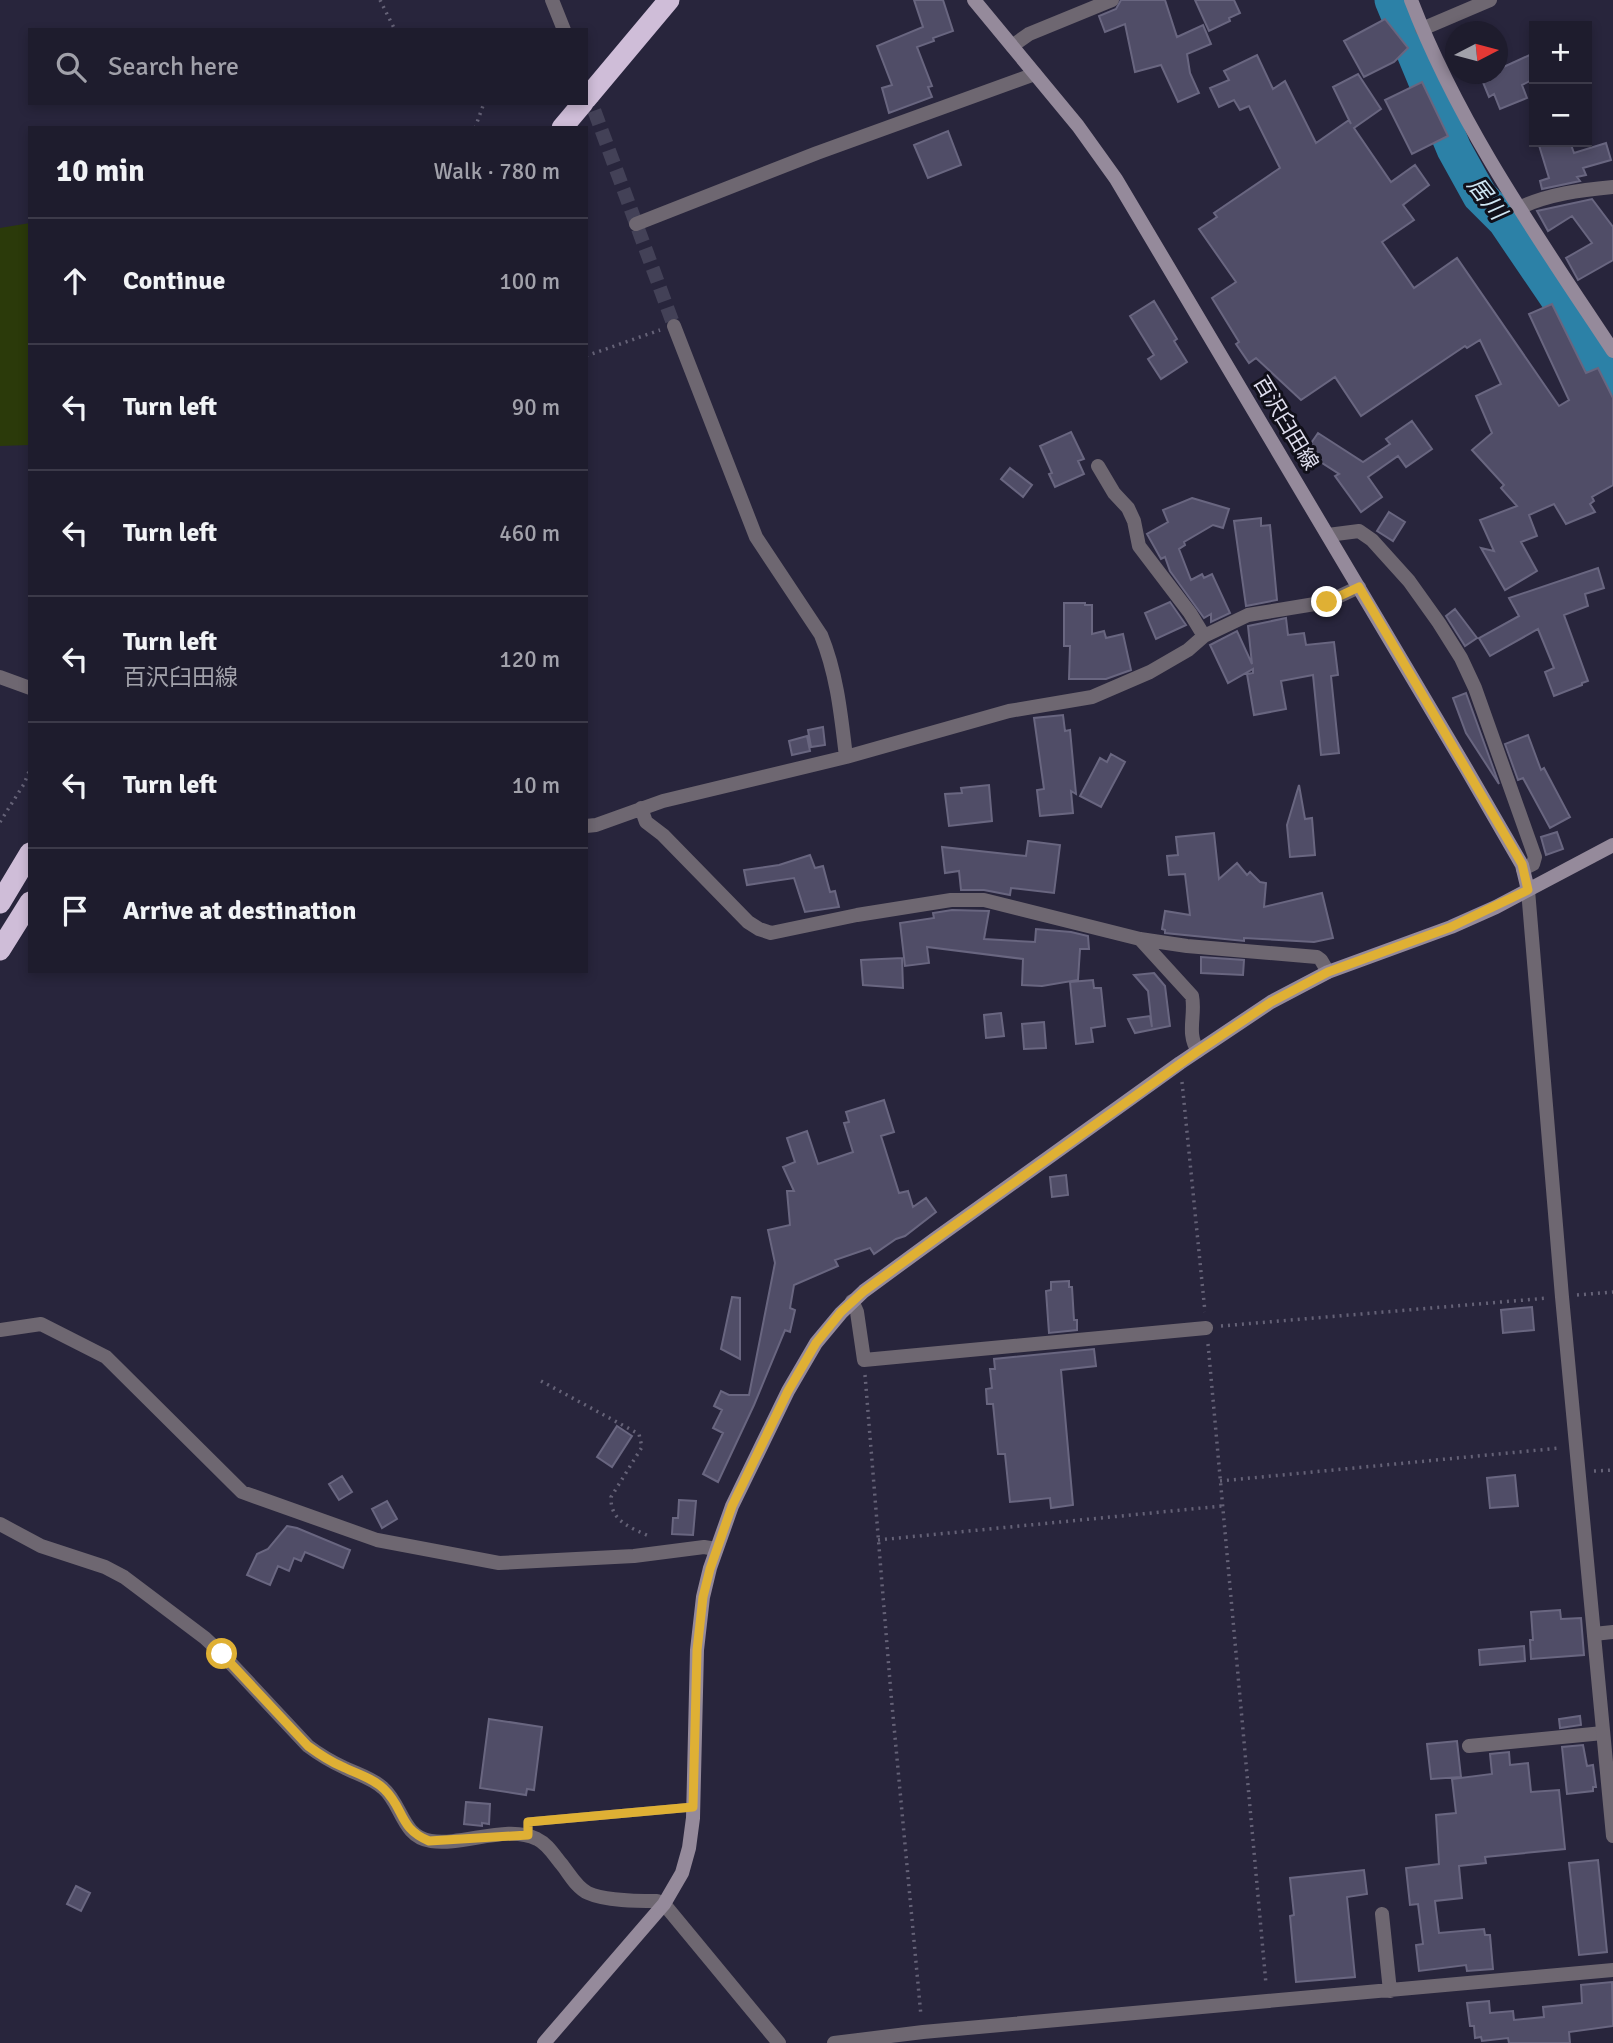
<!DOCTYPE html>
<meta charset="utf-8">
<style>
body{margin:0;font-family:Signika,"Noto Sans JP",sans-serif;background:#2b2939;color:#f1f3f6}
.controls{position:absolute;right:21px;top:21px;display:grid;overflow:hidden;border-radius:0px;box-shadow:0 4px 10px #0003}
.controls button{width:63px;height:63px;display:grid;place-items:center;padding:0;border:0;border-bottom:2px solid #3c3a49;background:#1e1c2d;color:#f1f3f6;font:35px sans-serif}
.compass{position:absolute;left:1445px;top:21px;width:63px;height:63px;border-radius:50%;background:#1e1c2d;box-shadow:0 4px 10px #0003;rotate:84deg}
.stop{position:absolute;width:21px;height:21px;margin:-16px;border:5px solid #dfb034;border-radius:50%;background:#fff}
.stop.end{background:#dfb034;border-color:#fff;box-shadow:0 2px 7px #0008}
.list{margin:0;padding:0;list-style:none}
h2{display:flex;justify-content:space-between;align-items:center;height:91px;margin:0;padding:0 28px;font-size:30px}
h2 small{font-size:23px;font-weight:400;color:#a1a1aa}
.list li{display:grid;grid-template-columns:46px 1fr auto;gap:21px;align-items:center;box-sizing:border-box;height:126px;padding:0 28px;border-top:2px solid #3c3a49}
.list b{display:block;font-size:26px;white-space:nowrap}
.list p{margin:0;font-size:23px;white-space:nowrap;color:#a1a1aa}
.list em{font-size:23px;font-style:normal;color:#a1a1aa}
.icon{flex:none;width:38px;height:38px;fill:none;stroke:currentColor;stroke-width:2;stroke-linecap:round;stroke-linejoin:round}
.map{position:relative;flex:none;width:1613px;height:2043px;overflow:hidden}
.search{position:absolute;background:#1e1c2d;box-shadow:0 4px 10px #0003;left:28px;top:28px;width:560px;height:77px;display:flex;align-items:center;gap:18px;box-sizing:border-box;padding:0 24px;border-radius:0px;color:#a1a1aa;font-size:26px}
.panel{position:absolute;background:#1e1c2d;box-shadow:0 4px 10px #0003;left:28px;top:126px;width:560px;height:847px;border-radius:0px}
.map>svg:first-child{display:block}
.green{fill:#2b3a0a}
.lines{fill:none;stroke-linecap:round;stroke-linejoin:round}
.river{stroke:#2c81a7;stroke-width:35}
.building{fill:#504d67;stroke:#696680;stroke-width:2}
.minor-tunnel{stroke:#434157;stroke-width:14;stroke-dasharray:14 7;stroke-linecap:butt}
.path{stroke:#656277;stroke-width:3.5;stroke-dasharray:2 5;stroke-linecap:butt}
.service{stroke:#6e6771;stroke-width:9}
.minor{stroke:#6e6771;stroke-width:14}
.tertiary{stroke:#6e6771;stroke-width:14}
.secondary{stroke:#958a9b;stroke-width:14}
.motorway{stroke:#cfbdd8;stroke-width:21}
.route{stroke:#dfb034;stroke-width:9}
.labels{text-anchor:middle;stroke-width:6;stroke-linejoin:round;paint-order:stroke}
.street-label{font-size:21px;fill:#dfdeee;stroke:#11101a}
.water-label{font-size:23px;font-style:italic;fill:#cfe6f3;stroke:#11101a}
</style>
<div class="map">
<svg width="1613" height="2043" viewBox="0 0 1613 2043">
<rect width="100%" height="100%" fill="#28253c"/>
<path class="green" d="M30 223V445L0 446V228Z"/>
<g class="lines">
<path class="river" d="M1392 0 1454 149 1480 196 1505 221 1613 380"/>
</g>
<path class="building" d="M914 0H943L953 31 933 38 934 41 917 47 932 86 928 87 932 97 889 113 882 88 892 85 877 46 923 27Z
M1121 0H1165L1177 37 1203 25 1211 44 1187 54 1190 73 1199 93 1178 102 1161 65 1135 72 1125 24 1105 32 1099 16 1116 9Z
M1195 0H1234L1240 13 1229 18 1230 21 1209 31Z
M1385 19 1408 48 1394 62 1364 77 1344 41Z
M1534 53V79L1522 85 1527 98 1500 109 1494 94 1489 97 1482 80 1486 79 1485 75 1497 74V70Z
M1257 55 1273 89 1285 81 1316 143 1349 120 1351 124 1333 87 1358 74 1381 109 1354 128 1391 182 1415 165 1429 185 1403 205 1414 220 1382 242 1414 288 1457 258 1559 406 1569 400 1529 314 1552 304 1586 373 1598 368 1613 398V485L1592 497 1594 501 1590 504 1595 512 1566 524 1554 504 1529 515 1537 536 1521 542 1537 571 1505 590 1481 548 1494 551 1480 520 1517 506 1501 488 1504 485 1472 450 1492 433 1476 396 1501 384 1480 340 1467 348 1465 346 1361 416 1335 377 1301 400 1256 358 1249 363 1236 344 1239 342 1212 298 1236 282 1199 229 1217 217 1214 213 1280 168 1249 106 1240 110 1234 100 1219 107 1210 88 1229 80 1224 71Z
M1422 82 1448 136 1412 154 1385 100Z
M948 131 961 165 928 178 914 145Z
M1538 142H1570L1574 153 1606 143 1611 160 1583 168 1586 175 1577 177 1580 181 1542 189 1540 181 1549 178Z
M1592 199 1613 227V260L1578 280 1566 258 1592 243 1572 216 1548 231 1537 211Z
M1154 301 1177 339 1174 341 1187 362 1161 379 1148 359 1154 355 1130 316Z
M1412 421 1432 449 1406 467 1398 456 1368 477 1382 497 1361 512 1335 476 1339 474 1305 452 1318 433 1363 462 1390 444 1386 439Z
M1301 431 1308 446 1294 452 1287 437Z
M1071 432 1084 459 1078 461 1084 474 1055 487 1049 474 1052 473 1040 446Z
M1010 468 1032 485 1023 497 1001 479Z
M1192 498 1229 509 1223 528 1213 525 1184 542 1185 545 1179 549 1191 580 1202 574 1204 578 1212 574 1230 613 1211 622V614L1204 618 1170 571 1165 557 1161 559 1147 534 1168 522 1163 510Z
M1389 512 1405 522 1393 541 1377 531Z
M1261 518V526L1270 525 1277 600 1246 606 1234 521Z
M1598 568 1604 588 1585 594 1588 606 1564 615 1588 681 1582 683V685L1554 696 1545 672 1554 668 1538 629 1490 656 1479 638 1519 616 1509 598Z
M1170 602 1186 625 1156 639 1145 613Z
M1064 603H1085V605H1092V634L1104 631 1106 638 1123 634 1131 670 1106 679H1069L1070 646H1064Z
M1455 609 1477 638 1465 646 1446 616Z
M1286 618 1288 635 1304 633 1306 645 1334 642 1338 675 1331 676 1339 753 1321 755 1313 675 1281 681 1286 709 1254 715 1247 674 1253 673V669L1228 683 1210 645 1237 631 1252 664 1248 626Z
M1466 693 1499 784 1466 733 1453 698Z
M1063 715 1065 731 1070 730 1076 794 1071 791 1073 813 1040 816 1037 790 1044 789 1034 718Z
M823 727 825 745 811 747 808 730Z
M1528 735 1541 770 1544 768 1570 817 1550 828 1523 778 1518 780 1505 744Z
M807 736 810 751 792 755 789 741Z
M1111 754 1125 762 1101 807 1080 796 1100 758 1107 762Z
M989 785 992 821 949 826 945 794 962 793 961 788Z
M1299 785 1305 819 1312 818 1315 855 1290 857 1287 825Z
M1557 832 1563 849 1546 855 1541 837Z
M1214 833 1219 879 1237 863 1247 875 1250 872 1260 882 1266 883 1264 907 1322 893 1333 938 1314 942 1244 938V941L1165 933V930L1162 929 1165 911 1190 915 1185 874 1169 875 1167 856 1178 855 1176 837Z
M1028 841 1060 845 1054 893 1011 888 1010 895 984 890H961L959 871 945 873 942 847 1026 856Z
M810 855 815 868 823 866 830 892 835 891 839 907 805 912 794 878 747 885 744 870 779 865Z
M952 910 989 911 984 939 1035 942 1036 929 1071 932 1088 936 1089 949H1080L1078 980 1042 986 1022 985 1023 959 927 947 929 963 905 966 900 923 934 918 933 913Z
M1201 957 1244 960 1243 975 1201 973Z
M902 958 903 988 863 985 861 960Z
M1154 973 1165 986 1170 1026 1135 1033 1128 1019 1150 1016 1152 1027 1148 991 1134 975Z
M1093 980 1094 988H1101L1105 1026 1091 1028 1093 1042 1076 1044 1070 982Z
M1001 1013 1004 1036 986 1038 984 1015Z
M1044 1022 1046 1048 1024 1049 1022 1024Z
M884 1100 894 1132 881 1136 899 1193 908 1191 913 1207 926 1198 936 1212 905 1236 896 1239 874 1254 870 1248 835 1260 838 1266 794 1285 790 1308 795 1310 790 1332 785 1330 754 1405 718 1482 703 1474 723 1433 713 1428 722 1410 714 1406 721 1391 729 1395H749L775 1263 768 1230 790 1225 787 1191H794L783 1167 795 1162 787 1138 807 1131 818 1164 853 1152 844 1123 849 1122 846 1112Z
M1066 1175 1068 1195 1052 1197 1050 1177Z
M1069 1281V1287H1072L1074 1320H1077V1330L1049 1333 1046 1291 1051 1290V1282Z
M732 1297 740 1298V1359L721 1349Z
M1532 1307 1534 1330 1503 1333 1501 1310Z
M1094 1349 1096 1366 1061 1370 1073 1505 1051 1508 1050 1498 1010 1502 1005 1454H998L993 1404H987L986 1389 992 1388 990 1369H995L994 1359Z
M617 1426 632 1436 612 1467 597 1457Z
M1515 1475 1518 1506 1490 1508 1487 1478Z
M342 1476 352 1492 339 1500 329 1484Z
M679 1500 696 1501 693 1535 672 1534 673 1518H678Z
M387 1501 397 1519 382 1528 372 1509Z
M287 1526 297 1528 350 1550 343 1568 305 1552 301 1561 294 1558 289 1571 278 1566 270 1585 247 1575 257 1554 268 1549Z
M1560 1610 1561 1619 1581 1618 1584 1655 1531 1659 1530 1640H1533L1531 1612Z
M1524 1646 1525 1661 1480 1665 1479 1650Z
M1580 1716 1581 1725 1560 1728 1559 1719Z
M489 1719 542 1727 534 1790 527 1789 526 1795 480 1788Z
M1457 1741 1461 1777 1431 1779 1427 1744Z
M1583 1745 1587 1766 1593 1765 1596 1787H1593V1791L1567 1794 1562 1747Z
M1509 1752 1510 1765 1528 1763 1531 1792 1559 1790 1565 1849 1485 1857 1486 1863 1459 1866 1462 1898 1435 1901 1439 1933 1484 1929 1485 1935H1490L1493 1969 1467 1971 1466 1965 1419 1971 1416 1945 1423 1944 1418 1904 1410 1905 1406 1868 1439 1864 1436 1815 1456 1813 1452 1779 1492 1774 1490 1754Z
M466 1802 490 1804 489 1824 482 1823V1826L464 1824Z
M1598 1860 1607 1952 1579 1955 1569 1863Z
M1364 1870 1367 1894 1347 1897 1355 1977 1296 1982 1290 1916 1294 1915 1290 1878Z
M76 1886 90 1893 81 1911 67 1904Z
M1612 1982 1613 2026 1569 2032 1570 2043H1509L1508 2038 1482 2041 1481 2037 1475 2038 1474 2026H1470L1467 2003 1489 2001 1490 2013 1513 2011 1514 2020 1544 2017 1543 2007 1582 2003 1581 1985Z"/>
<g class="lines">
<path class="minor-tunnel" d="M587 91 674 326"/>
<path class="path" d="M380 0 395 30
M475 128 484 103
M586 356 660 330
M0 822 24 784 30 769
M1182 1082 1205 1312
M1577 1295 1613 1292
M1221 1326 1548 1298
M1208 1344 1266 1984
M865 1375 891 1694 921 2016
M541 1381 639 1434 642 1447 611 1497C610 1522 632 1528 651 1537
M1594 1471 1613 1470
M1220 1481 1560 1448
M878 1540 1222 1506"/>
<path class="service" d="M528 1835V1822L693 1807"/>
<path class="minor" d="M552 0 564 30
M1422 29 1490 0
M1012 46 1029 34 1112 0
M1519 208C1548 194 1581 190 1613 187
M636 224 817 153 1035 74
M674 326 756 537 821 635C837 674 841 715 846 757
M1098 466 1114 493 1128 508 1134 521 1139 546 1190 613 1204 636
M1328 535 1359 531 1372 540 1409 581 1439 623 1461 658 1475 688 1535 857 1533 864 1523 869
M0 677 30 688
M641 808 646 822 663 835 748 922 759 929 771 933 857 915 951 900H984L1140 939 1187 946 1317 957 1321 960 1328 972
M586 826 596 825 663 801 846 757 1009 711 1092 697 1150 672 1188 650 1204 636 1248 615 1327 602 1359 587
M1140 939 1192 996C1196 1015 1186 1033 1198 1051
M852 1301 857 1312 864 1360 1206 1328
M0 1330 41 1324 106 1357 242 1492 377 1540 499 1563 634 1556 704 1547 716 1549
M0 1524 41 1546 105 1567 124 1577 205 1638 222 1654 308 1746C320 1755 332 1762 345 1768 357 1774 372 1778 383 1788 402 1804 402 1837 431 1841 463 1846 508 1824 537 1839 548 1844 555 1857 563 1866 570 1875 577 1888 588 1893 605 1901 638 1901 657 1901L664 1904 779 2043
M1594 1634 1613 1632
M1469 1746 1603 1733
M1382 1914 1390 1991
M834 2043 923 2032 1613 1970"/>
<path class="tertiary" d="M1528 890 1562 1297 1613 1836"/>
<path class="secondary" d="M974 0 1078 126 1116 179 1467 770 1522 865 1528 890
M1411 0C1459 126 1539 239 1613 351
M544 2043 664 1904 682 1873 689 1848 693 1818 697 1650 703 1597 710 1568 732 1506 788 1391 816 1343 841 1313 864 1291 935 1239 1180 1063 1271 1002 1328 972 1451 927 1496 907 1613 845"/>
<path class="motorway" d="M586 99 669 0
M562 128 583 103
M0 903 30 853
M0 950 30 902"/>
</g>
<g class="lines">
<path class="route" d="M222 1654 308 1746C319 1754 329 1761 341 1766 355 1773 373 1778 384 1789 405 1809 398 1828 429 1841L528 1835V1822L693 1807 697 1650 703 1597 710 1569 732 1506 788 1391 816 1343 841 1312 864 1291 935 1239 1198 1051 1271 1002 1328 972 1451 927 1528 890 1522 864 1359 587 1327 602"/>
</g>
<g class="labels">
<g class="street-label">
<text transform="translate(1286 423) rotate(59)" y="7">百沢臼田線</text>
</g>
<g class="water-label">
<text transform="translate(1487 198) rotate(52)" y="8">居川</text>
</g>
</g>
</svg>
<div class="controls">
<button>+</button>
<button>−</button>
</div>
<svg class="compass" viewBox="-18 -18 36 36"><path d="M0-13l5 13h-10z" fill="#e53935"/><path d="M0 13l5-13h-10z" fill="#a1a1aa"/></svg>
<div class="stop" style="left:222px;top:1654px"></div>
<div class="stop end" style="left:1327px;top:602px"></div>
<div class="search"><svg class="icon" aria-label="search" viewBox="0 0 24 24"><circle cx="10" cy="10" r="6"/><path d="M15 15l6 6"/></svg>Search here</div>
<section class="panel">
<h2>10 min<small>Walk · 780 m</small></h2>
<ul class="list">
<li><svg class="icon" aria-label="ahead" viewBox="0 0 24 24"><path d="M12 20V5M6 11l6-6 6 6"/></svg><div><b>Continue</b></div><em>100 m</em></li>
<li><svg class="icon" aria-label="left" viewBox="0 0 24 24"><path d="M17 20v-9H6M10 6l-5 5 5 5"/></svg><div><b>Turn left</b></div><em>90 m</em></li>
<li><svg class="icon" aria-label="left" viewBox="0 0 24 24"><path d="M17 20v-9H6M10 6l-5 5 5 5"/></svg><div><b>Turn left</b></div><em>460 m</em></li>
<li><svg class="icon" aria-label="left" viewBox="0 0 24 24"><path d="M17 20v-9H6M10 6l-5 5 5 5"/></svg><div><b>Turn left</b><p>百沢臼田線</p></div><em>120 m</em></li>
<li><svg class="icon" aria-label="left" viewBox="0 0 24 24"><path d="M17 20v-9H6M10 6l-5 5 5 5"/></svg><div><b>Turn left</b></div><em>10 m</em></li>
<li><svg class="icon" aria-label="arrive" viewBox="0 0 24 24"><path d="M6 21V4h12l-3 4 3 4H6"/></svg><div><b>Arrive at destination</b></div></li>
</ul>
</section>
</div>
